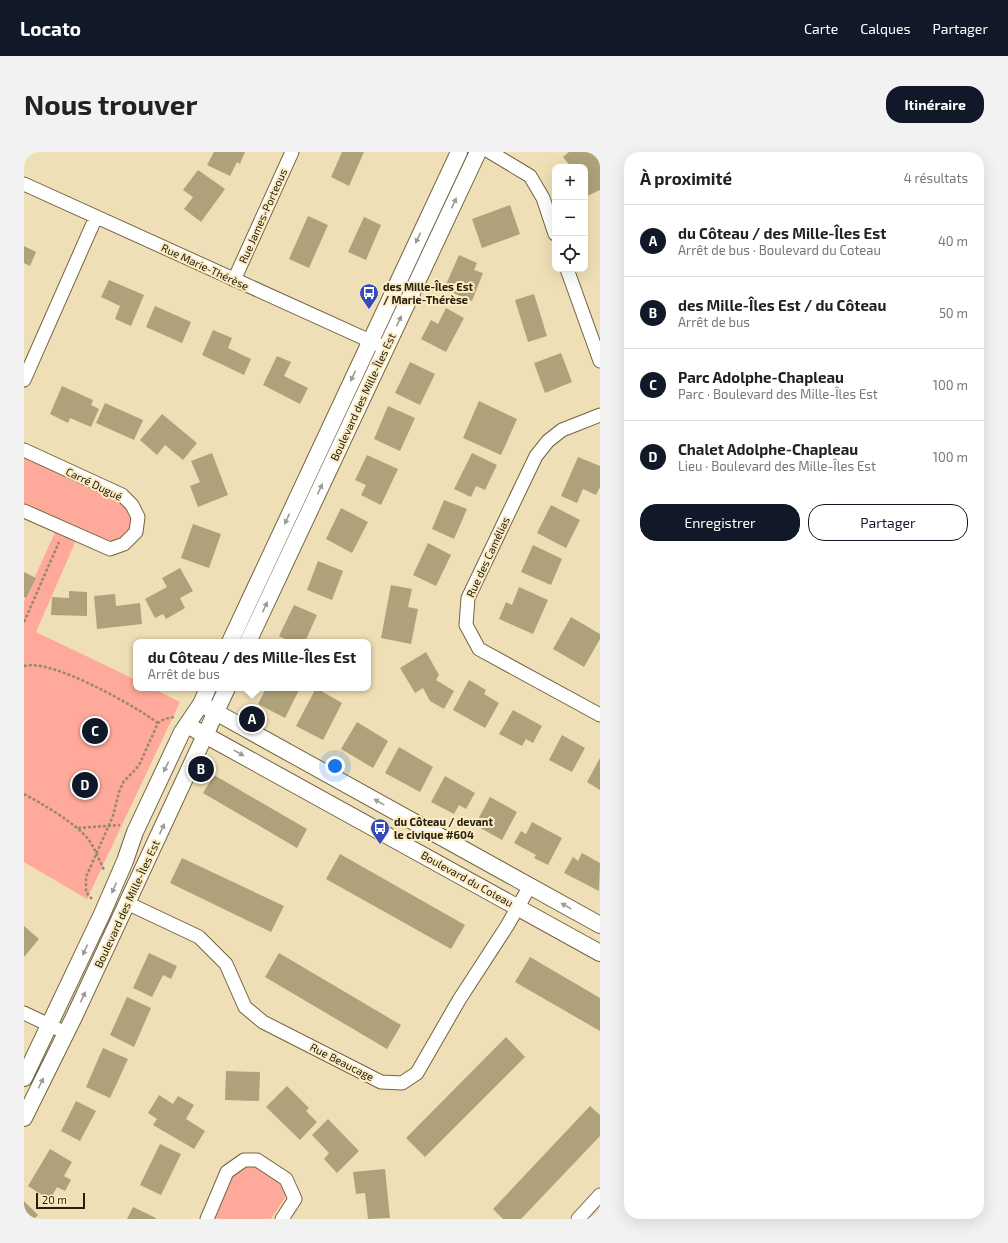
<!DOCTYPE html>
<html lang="fr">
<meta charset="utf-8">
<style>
body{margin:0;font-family:"Exo 2",sans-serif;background:#f2f2f2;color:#222}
.controls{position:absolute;right:12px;top:12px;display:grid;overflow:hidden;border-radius:8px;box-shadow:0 4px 16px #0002}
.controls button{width:36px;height:36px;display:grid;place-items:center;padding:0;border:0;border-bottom:1px solid #e0e0e0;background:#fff;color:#222;font:20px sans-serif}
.scale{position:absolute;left:12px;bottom:10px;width:49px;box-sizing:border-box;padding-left:4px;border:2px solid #262011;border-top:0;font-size:11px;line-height:14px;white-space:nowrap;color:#262011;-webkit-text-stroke:3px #fcecc3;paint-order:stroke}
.you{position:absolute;left:311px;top:614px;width:14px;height:14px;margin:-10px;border:3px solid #fff;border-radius:50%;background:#1a73e8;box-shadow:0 0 0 6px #1a73e833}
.badge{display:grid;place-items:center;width:26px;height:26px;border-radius:50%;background:#111827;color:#fff;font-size:13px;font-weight:700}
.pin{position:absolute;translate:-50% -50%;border:2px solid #fff;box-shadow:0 1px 4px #0006}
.popup{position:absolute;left:109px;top:487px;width:238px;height:52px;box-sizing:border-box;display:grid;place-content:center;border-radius:8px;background:#fff;filter:drop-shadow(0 1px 3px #0005);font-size:13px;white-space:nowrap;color:#767676}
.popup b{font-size:15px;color:#222}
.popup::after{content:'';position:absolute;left:50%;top:100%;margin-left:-8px;border:8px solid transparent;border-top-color:#fff}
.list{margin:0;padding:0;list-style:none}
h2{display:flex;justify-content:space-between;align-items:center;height:52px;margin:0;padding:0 16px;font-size:17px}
h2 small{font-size:13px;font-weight:400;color:#767676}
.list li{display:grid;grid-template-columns:26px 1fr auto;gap:12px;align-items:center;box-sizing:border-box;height:72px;padding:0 16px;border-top:1px solid #e0e0e0}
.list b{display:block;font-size:15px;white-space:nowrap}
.list p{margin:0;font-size:13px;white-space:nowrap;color:#767676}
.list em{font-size:13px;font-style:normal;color:#767676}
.actions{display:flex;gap:8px;padding:12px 16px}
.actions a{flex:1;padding:9px 0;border:1px solid #111827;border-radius:16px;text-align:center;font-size:14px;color:#111827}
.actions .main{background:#111827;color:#fff}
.icon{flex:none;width:22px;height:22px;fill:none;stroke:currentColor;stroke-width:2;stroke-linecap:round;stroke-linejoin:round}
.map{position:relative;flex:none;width:576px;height:1067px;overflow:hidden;border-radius:16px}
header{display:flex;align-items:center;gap:24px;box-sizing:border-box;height:56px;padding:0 20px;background:#111827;color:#fff}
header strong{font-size:19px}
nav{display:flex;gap:22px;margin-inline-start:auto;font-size:14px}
.intro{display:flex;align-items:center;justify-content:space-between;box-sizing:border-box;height:96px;padding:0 24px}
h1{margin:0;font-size:28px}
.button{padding:10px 18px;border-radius:16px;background:#111827;color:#fff;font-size:14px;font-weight:700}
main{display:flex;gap:24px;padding:0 24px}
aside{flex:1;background:#fff;border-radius:16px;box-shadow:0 4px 16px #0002}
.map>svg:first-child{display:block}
.green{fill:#fea99a}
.building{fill:#afa179}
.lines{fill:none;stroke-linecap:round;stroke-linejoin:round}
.minor-casing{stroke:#72643f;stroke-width:15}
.tertiary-casing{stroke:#72643f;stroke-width:18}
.path{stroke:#968a6d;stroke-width:2.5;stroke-dasharray:3 2;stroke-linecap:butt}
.minor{stroke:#fff;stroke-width:13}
.tertiary{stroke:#fff;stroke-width:16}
.oneway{fill:#9d9b94}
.labels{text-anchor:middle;stroke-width:4;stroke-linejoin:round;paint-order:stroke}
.street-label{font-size:11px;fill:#262011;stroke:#fcecc3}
.poi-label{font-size:11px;font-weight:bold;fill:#262011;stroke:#fcecc3;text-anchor:start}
</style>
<header>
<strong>Locato</strong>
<nav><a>Carte</a><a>Calques</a><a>Partager</a></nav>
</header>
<div class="intro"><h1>Nous trouver</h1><a class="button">Itinéraire</a></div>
<main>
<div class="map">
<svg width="576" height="1067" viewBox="0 0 576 1067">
<rect width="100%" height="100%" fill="#efdfb6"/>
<path class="green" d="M0 298 108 353 112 380 86 397 0 359Z
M33 376 53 386 12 480 112 528V536H128L156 550 63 747 0 710V449Z
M222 1013 232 1015 255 1029 262 1044 247 1067H195L191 1066 207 1027Z"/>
<path class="building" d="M190 0H221L216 12 213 10 206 24 183 13Z
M318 0H340L325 34 307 25Z
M545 0H576V38L561 45V15H547L539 5Z
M174 18 201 37 177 70 160 57 169 45 159 38Z
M486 53 496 82 458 96 448 67Z
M284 64 304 73 285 116 265 107Z
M340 65 357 73 342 108 324 100Z
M0 94 12 100 6 114 0 111Z
M435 103 453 111 450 118 459 121 448 149 420 137Z
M85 128 120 143 107 174 91 167 96 154 77 145Z
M510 142 523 184 504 190 491 148Z
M131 154 167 170 158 191 122 175Z
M422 156 440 166 422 200 397 187 407 168 414 172Z
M189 178 208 186 204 196 227 207 220 223 178 203Z
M537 201 548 230 521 241 510 211Z
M253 204 267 210 260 224 284 236 276 252 239 233Z
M386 210 411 222 396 253 371 241Z
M38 234 69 248 67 253 75 257 67 275 46 266 44 271 26 262Z
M455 249 493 267 477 303 439 286Z
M81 251 119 268 110 288 72 271Z
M364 254 391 266 376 299 350 287Z
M138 262 173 291 159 308 141 293 133 303 116 288Z
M188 301 204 343 174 355 166 334 176 330 167 309Z
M448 301 473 313 461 338 452 334 447 345 430 337Z
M343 303 374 317 357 353 337 343 342 333 331 328Z
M554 305 576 314V335L572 343 559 337 553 351 537 344Z
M420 348 443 357 430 387 408 377Z
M527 353 556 368 542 396 513 381Z
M317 356 344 370 328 401 302 387Z
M169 372 197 382 185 416 157 406Z
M404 391 427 403 412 434 389 423Z
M509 393 538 407 527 433 497 420Z
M294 409 319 419 308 448 283 438Z
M156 416 169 439 156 446 161 456 142 467 139 462 131 466 121 447 143 435 138 426Z
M0 420 12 426 2 446 0 445Z
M367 433 388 437 384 455 394 457 387 492 357 486Z
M495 435 524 448 509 482 475 467 482 450 488 453Z
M45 439 63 440V464L27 463 28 445 45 446Z
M91 442 92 454 116 451 118 472 73 477 70 444Z
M270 453 293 463 281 490H267L255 484Z
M547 465 576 482V487L560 515 529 497Z
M402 500 415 523 412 528 430 539 420 557 406 549 399 536 391 541 376 516Z
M445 528 462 538 460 542 475 551 461 576 429 558Z
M242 536H272L275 538 261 566 234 552Z
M292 536 318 551 299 588 272 574Z
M489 558 518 574 509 591 502 587 498 594 475 582Z
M333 570 364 589 349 616 317 597Z
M538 583 561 596 548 620 525 608Z
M375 595 409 615 396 640 361 621Z
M576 606V638L563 630Z
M56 622 73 631 66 644 49 636Z
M190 623 283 677 273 696 179 641Z
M421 624 451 641 442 657 435 653 430 662 407 650Z
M466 645 493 660 478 688 451 673Z
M508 670 538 686 524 713 510 706 512 703 490 691 497 679 502 682Z
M558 701 576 711 575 739 540 721 549 705 554 709Z
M316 702 441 773 427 797 302 727Z
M158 706 260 754 247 780 146 731Z
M0 774 15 787 0 805Z
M125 801 153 814 147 827 139 823 128 845 109 836Z
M255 801 377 873 363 897 241 825Z
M506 805 576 846V879L491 830Z
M103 845 127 856 110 895 86 883Z
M482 885 501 905 401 1005 382 986Z
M79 896 104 907 86 946 62 935Z
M202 919 236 920 235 949 201 948Z
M263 934 285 956 282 959 293 970 276 988 242 955Z
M135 943 149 952 154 944 170 953 162 967 181 979 170 997 129 973 133 967 124 961Z
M52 949 72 959 56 989 37 979Z
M566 954 576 963V984L497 1067H479L469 1057Z
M304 967 335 999 313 1021 300 1007 305 1001 288 983Z
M136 992 157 1002 137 1043 116 1033Z
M26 997 48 1010 40 1024 47 1028 41 1039 33 1035 26 1048 4 1034Z
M361 1017 366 1066 344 1067 341 1041 332 1042 329 1020Z
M0 1049 14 1063 10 1067H0Z
M109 1055 132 1066V1067H103Z"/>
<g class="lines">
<g class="minor-casing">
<path id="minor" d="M466 0 506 24 519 46 531 82
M0 32 355 193
M543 117 576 209
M210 128 268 0
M0 228 72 65
M576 263 538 278 524 289 512 304 444 446 442 473 455 497 576 563
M0 298 98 343 108 353 114 365 112 380 100 392 86 397 0 359
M103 751 175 785 202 812 221 855 239 870 357 930 378 931 393 921 435 848 483 774 506 734
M0 861 42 881
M183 1067 203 1020 220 1008H233L262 1027 271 1047 258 1067
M554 1067 576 1043"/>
</g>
<g class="tertiary-casing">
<path id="tertiary" d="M206 490 435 0
M224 490 454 0
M177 552 576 773
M163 573 576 801
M0 926 78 762 101 709 111 680 158 580 177 552 184 536
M0 966 50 865 203 536"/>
</g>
<path class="path" d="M0 470 35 390
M0 514C27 506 111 554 134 571
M0 642C17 651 53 672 64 687 71 696 75 708 80 718
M54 676 96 673
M68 747 62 740V725L89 664 95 640 100 629 112 617 116 611 134 571 140 567 150 565"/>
<use href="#minor" class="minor"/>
<use href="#tertiary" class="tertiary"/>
</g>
<defs><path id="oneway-solid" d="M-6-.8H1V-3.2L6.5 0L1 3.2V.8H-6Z"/></defs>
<g class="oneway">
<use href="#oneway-solid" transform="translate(430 51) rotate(-65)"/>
<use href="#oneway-solid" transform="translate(394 86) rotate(115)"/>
<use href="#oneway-solid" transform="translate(375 169) rotate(-65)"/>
<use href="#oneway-solid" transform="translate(329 224) rotate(115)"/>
<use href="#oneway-solid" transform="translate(296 337) rotate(-65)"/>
<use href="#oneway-solid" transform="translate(263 367) rotate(115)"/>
<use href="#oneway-solid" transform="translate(241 455) rotate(-65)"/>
<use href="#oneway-solid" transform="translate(215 601) rotate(29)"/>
<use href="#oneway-solid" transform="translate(142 615) rotate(116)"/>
<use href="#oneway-solid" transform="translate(355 650) rotate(-151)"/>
<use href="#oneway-solid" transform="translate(138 677) rotate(-65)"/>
<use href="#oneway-solid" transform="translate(90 736) rotate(114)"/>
<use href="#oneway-solid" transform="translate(542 754) rotate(-151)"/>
<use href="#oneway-solid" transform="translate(61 798) rotate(115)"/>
<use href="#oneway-solid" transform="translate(59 845) rotate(-65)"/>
<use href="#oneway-solid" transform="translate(17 931) rotate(-64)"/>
</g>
<defs>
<g id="bus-pin" transform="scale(1)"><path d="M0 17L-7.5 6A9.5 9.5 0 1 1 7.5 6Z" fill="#354abc" stroke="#fcecc3"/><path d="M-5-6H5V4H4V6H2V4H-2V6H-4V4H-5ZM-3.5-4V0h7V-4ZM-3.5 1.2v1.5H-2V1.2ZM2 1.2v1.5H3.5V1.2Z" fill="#fff"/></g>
</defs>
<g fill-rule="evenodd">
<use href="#bus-pin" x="345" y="141"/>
<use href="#bus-pin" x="356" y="676"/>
</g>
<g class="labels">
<g class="street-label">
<text transform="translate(239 64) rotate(-66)" y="4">Rue James-Porteous</text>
<text transform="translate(181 115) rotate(25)" y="4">Rue Marie-Thérèse</text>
<text transform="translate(339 245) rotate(-65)" y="4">Boulevard des Mille-Îles Est</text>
<text transform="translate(70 332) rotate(26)" y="4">Carré Dugué</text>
<text transform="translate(464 405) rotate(-65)" y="4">Rue des Camélias</text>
<text transform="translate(443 727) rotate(29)" y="4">Boulevard du Coteau</text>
<text transform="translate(103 752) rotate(-65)" y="4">Boulevard des Mille-Îles Est</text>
<text transform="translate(318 910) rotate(27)" y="4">Rue Beaucage</text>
</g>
<g class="poi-label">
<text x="359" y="139">des Mille-Îles Est<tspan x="359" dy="13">/ Marie-Thérèse</tspan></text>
<text x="370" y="674">du Côteau / devant<tspan x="370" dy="13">le civique #604</tspan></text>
</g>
</g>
</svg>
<div class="controls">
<button>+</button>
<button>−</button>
<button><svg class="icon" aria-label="locate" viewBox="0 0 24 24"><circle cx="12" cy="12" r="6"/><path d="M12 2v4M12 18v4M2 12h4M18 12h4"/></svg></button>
</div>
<div class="scale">20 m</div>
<div class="you"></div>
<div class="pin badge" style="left:228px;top:567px">A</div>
<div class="popup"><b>du Côteau / des Mille-Îles Est</b>Arrêt de bus</div>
<div class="pin badge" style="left:177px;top:617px">B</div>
<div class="pin badge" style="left:71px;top:579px">C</div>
<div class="pin badge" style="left:61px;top:633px">D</div>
</div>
<aside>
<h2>À proximité<small>4 résultats</small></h2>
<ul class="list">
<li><span class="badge">A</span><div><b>du Côteau / des Mille-Îles Est</b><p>Arrêt de bus · Boulevard du Coteau</p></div><em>40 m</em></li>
<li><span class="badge">B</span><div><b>des Mille-Îles Est / du Côteau</b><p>Arrêt de bus</p></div><em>50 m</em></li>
<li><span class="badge">C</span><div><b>Parc Adolphe-Chapleau</b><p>Parc · Boulevard des Mille-Îles Est</p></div><em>100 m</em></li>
<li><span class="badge">D</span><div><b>Chalet Adolphe-Chapleau</b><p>Lieu · Boulevard des Mille-Îles Est</p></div><em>100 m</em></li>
</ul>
<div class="actions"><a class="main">Enregistrer</a><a>Partager</a></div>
</aside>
</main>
